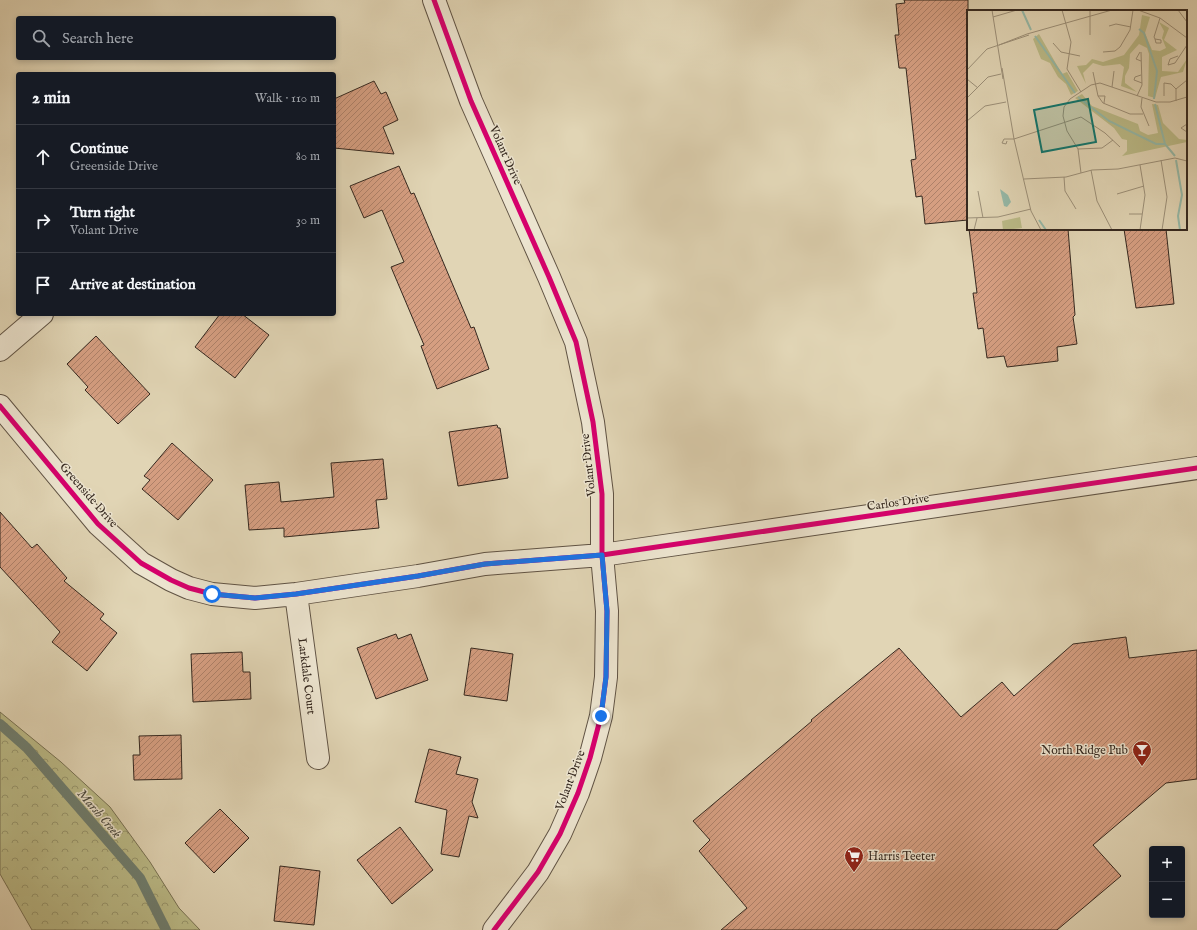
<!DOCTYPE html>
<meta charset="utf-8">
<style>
body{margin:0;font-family:"IM FELL English",serif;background:#20242c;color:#f1f3f6}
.controls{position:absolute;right:12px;bottom:12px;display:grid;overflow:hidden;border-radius:4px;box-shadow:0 2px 6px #0003}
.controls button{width:36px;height:36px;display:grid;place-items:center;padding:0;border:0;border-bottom:1px solid #363941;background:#171b24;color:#f1f3f6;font:20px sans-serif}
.stop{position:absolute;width:12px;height:12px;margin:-9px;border:3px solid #1a73e8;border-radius:50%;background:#fff}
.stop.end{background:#1a73e8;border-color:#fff;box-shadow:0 1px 4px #0008}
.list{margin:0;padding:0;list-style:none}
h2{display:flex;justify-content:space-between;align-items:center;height:52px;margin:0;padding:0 16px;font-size:17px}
h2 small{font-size:13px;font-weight:400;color:#9ea1a6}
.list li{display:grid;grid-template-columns:26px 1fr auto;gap:12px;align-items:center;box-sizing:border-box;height:64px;padding:0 16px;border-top:1px solid #363941}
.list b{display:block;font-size:15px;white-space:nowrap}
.list p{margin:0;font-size:13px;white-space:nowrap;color:#9ea1a6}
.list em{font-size:13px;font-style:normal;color:#9ea1a6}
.icon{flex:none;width:22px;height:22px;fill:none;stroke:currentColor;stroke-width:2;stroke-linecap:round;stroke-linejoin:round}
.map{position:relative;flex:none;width:1197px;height:930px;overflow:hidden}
.search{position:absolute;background:#171b24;box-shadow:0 2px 6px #0003;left:16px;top:16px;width:320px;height:44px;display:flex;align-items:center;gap:10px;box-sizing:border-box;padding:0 14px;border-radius:4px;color:#9ea1a6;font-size:15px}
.panel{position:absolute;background:#171b24;box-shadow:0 2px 6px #0003;left:16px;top:72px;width:320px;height:244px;border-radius:4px}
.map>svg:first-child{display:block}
.forest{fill:url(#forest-crowns);stroke:#787254}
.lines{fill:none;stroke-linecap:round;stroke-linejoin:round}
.stream{stroke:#6f7f71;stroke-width:10}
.building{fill:url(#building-hatch);stroke:#35281f}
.minor-casing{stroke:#605344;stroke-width:24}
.tertiary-casing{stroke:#605344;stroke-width:24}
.minor{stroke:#ece4cf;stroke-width:22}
.tertiary{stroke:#ece4cf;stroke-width:22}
.cycleway-casing{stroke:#ece4cf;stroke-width:8}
.cycleway{stroke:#d6006c;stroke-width:5}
.route{stroke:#1a73e8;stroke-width:5}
.labels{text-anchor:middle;stroke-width:3;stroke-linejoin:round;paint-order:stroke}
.street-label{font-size:12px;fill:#35281f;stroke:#ece4cf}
.poi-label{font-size:12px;fill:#35281f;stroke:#ece4cf;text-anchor:end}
.water-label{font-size:13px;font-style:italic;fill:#4d4c41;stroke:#ece4cf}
.inset-river{fill:none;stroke:#95b9a8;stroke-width:2}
.inset-road{fill:none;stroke:#9c9079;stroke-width:1}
.view{fill:#0f766e;fill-opacity:0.15;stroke:#0f766e;stroke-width:2}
.inset-edge{fill:none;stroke:#35281f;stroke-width:2}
</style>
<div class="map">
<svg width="1197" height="930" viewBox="0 0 1197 930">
<defs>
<pattern id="forest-crowns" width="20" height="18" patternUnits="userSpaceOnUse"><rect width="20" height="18" fill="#bb8"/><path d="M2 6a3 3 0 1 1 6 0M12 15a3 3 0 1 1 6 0" fill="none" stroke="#99986f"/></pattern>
<pattern id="building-hatch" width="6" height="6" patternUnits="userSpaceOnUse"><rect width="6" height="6" fill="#d59e81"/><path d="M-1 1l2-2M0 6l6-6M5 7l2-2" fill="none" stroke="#ae8169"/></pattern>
</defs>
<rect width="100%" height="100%" fill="#e1d5b5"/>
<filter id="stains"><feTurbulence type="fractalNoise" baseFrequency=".005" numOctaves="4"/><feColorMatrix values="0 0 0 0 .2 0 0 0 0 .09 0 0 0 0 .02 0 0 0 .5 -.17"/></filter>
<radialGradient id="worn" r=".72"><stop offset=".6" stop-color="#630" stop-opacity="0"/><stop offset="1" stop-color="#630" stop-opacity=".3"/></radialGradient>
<path class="forest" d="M0 712 61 762 110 807 150 862 179 908 200 930H32L0 874Z"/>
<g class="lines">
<path class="stream" d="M0 724 27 748 140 878 166 930"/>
</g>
<path class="building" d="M904 0H968V220L925 224 922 196 916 197 911 160 916 159 906 68H899L895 35H899L896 4 905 3Z
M374 81 381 94 386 92 398 120 383 127 394 154 334 148V99Z
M399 166 411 194 414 193 471 328 474 327 489 369 437 389 421 346 424 345 391 267 404 262 382 210 364 218 350 186Z
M969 229H1068L1075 315 1073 317 1077 344 1057 347 1058 361 1007 367 1004 356 987 358 983 328 978 329 973 293H977Z
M1124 229H1166L1174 304 1136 308Z
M220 314H242L269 335 235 378 195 347Z
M96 336 150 394 118 424 85 390 88 387 67 364Z
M497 425 498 428H500L508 478 458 486 449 432Z
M172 443 213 480 178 520 142 489 150 480 144 476Z
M383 459 387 499 376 500 379 528 284 537V528L249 530 245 485 279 482 281 502 334 497 331 463Z
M0 512 32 548 37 544 67 578 64 581 104 614 100 619 117 633 87 671 52 642 60 632 0 567Z
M396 634 398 639 411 634 428 680 376 699 357 648Z
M1126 637 1129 658 1197 650V779L1166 783 1093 845 1121 876 1057 930H721L747 908 699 851 710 840 693 821 812 721 811 720 899 648 961 717 1002 682 1014 696 1073 644Z
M471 648 513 654 507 701 464 695Z
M242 652 243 672H250L251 699 193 702 191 654Z
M181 735 182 779 134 780 133 755H140L139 736Z
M429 749 461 757 456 774 478 779 472 802 478 818 469 816 459 857 441 854 447 810 415 802Z
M220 809 249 838 214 873 185 843Z
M400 827 433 870 392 904 357 860Z
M280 866 320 871 314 925 274 921Z"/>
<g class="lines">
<g class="minor-casing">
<path id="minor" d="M434 0 471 101 549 277 576 342 593 422 602 494V555L607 611 606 677 601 716 590 758 578 793 560 834 538 872 494 930
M0 350 42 314
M0 406 98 524 141 563 171 580 189 588 212 594 255 598 296 594 418 576 485 564 602 555
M296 594 318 758"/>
</g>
<g class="tertiary-casing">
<path id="tertiary" d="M602 555 1197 468"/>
</g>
<use href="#minor" class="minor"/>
<use href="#tertiary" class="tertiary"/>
<g class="cycleway-casing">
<path id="cycleway" d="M434 0 471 101 549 277 576 342 593 422 602 494V555L607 611 606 677 601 716 590 758 578 793 560 834 538 872 494 930
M0 406 98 524 141 563 171 580 189 588 212 594 255 598 296 594 418 576 485 564 602 555 1197 468"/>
</g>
<use href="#cycleway" class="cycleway"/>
</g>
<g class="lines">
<path class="route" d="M212 594 255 598 296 594 418 576 485 564 602 555 607 611 606 677 601 716"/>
</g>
<defs>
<g id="bar-pin" transform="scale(1)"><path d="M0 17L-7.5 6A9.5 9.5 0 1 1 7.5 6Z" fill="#8f2418" stroke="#ece4cf"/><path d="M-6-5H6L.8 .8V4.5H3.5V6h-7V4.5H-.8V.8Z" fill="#fff"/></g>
<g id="supermarket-pin" transform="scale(1)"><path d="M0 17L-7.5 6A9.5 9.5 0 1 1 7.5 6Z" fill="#8f2418" stroke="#ece4cf"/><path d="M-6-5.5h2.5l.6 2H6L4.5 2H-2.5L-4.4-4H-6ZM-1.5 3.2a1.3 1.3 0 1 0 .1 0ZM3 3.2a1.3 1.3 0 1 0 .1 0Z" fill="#fff"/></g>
</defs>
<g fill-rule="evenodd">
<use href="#bar-pin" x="1142" y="750"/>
<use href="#supermarket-pin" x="854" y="856"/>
</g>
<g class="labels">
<g class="street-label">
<text transform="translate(506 155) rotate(66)" y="4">Volant Drive</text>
<text transform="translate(588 465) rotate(-96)" y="4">Volant Drive</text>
<text transform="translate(89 495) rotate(49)" y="4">Greenside Drive</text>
<text transform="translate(898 502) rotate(-8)" y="4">Carlos Drive</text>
<text transform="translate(307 676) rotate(83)" y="4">Larkdale Court</text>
<text transform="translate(570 780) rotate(-69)" y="4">Volant Drive</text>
</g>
<g class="poi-label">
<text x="1128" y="754">North Ridge Pub</text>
<text x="868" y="860" text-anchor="start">Harris Teeter</text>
</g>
<g class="water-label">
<text transform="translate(100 813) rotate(49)" y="5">Marsh Creek</text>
</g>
</g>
<g transform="translate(967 10)">
<rect width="220" height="220" fill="#e1d5b5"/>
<path d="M175 5 183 7 178 23 185 40 193 41 199 38 195 28 197 21 192 12 202 18 197 30 210 40 195 47V61L211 62 220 49 216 62 194 67 188 88 181 86 182 44 180 38 172 34 163 44 162 58 158 66V73L170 82 154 76 157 57 153 54 136 56 126 53 116 63 119 74 110 56 119 55 125 49 136 52 157 45 172 25ZM72 24 95 64 100 62 111 81 104 85 99 74 91 67 83 53 74 49 66 29ZM115 84 125 96 171 114 173 121 181 125 191 123 185 94 191 95 196 113 212 129 220 130V132L155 146 160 141V130L155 129 147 118 108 88Z" fill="#bb8"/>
<path d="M53 207 55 218 36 220 35 211Z" fill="#bb8"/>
<path d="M33 179 41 185 44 192 40 197 37 196Z" fill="#95b9a8"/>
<path class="inset-river" d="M55 0 64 20M172 19 177 23 190 61 187 89M68 26 108 83M111 87 142 111 189 134H198L208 146M188 94 198 134M209 150 215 185 211 206 213 220M72 210 79 220"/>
<path class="inset-road" d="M25 0 36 69M95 0 104 32 100 59 114 82M171 0 193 8 220 28M211 0 220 12M26 7 50 0M142 16 149 14 164 17M123 25V0M188 29 194 30V33H189L188 29 187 27 193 8M86 33 94 42 113 46M32 35 60 24 145 0M136 42 148 41 153 37 163 20 166 0M173 42 169 49 174 51M211 46 203 49 201 55 208 53 220 35M35 58 47 129 64 201 74 220M0 60 20 39 62 25M126 62 131 86 136 93 163 104H176M174 65 168 67 167 70 175 73M0 69 11 78M145 77 147 61M131 86H138L137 93M170 86 175 75 174 42M197 86V73L204 74 209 79M0 88 21 67 34 64M175 88 174 97 182 116M209 91V79L220 70M220 99V114M0 111 18 96 39 92M220 114 214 118 220 122M40 131 39 134 35 133 37 129H47L114 107 138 123 153 137M111 139 135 138 146 130M194 150 200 187 195 220M173 155 178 185 173 220M124 160 130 191 145 220M114 163 111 139 100 121 96 106 97 97 103 89 124 75 133 73 189 92H203L220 87M97 167 98 181 109 199M57 169 99 167 125 160 151 159 208 148 220 151M11 181 16 208M150 184 177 176M162 204H175M0 208 31 207 64 199M7 220 10 208"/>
<path class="view" d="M121 89 129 132 75 142 67 100Z"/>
<rect width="220" height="220" class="inset-edge"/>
</g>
<rect width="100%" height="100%" filter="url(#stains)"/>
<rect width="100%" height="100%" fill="url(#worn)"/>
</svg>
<div class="controls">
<button>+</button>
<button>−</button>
</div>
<div class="stop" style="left:212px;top:594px"></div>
<div class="stop end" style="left:601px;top:716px"></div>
<div class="search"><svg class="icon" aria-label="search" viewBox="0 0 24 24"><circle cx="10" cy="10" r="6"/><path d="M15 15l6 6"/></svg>Search here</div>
<section class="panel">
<h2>2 min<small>Walk · 110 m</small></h2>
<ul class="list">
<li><svg class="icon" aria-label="ahead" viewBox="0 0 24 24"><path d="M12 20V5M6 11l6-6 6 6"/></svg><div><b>Continue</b><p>Greenside Drive</p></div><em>80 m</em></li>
<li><svg class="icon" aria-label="right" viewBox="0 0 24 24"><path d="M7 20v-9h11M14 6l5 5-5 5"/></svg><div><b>Turn right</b><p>Volant Drive</p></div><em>30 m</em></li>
<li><svg class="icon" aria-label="arrive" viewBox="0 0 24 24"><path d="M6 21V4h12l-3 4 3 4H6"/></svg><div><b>Arrive at destination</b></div></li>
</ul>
</section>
</div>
